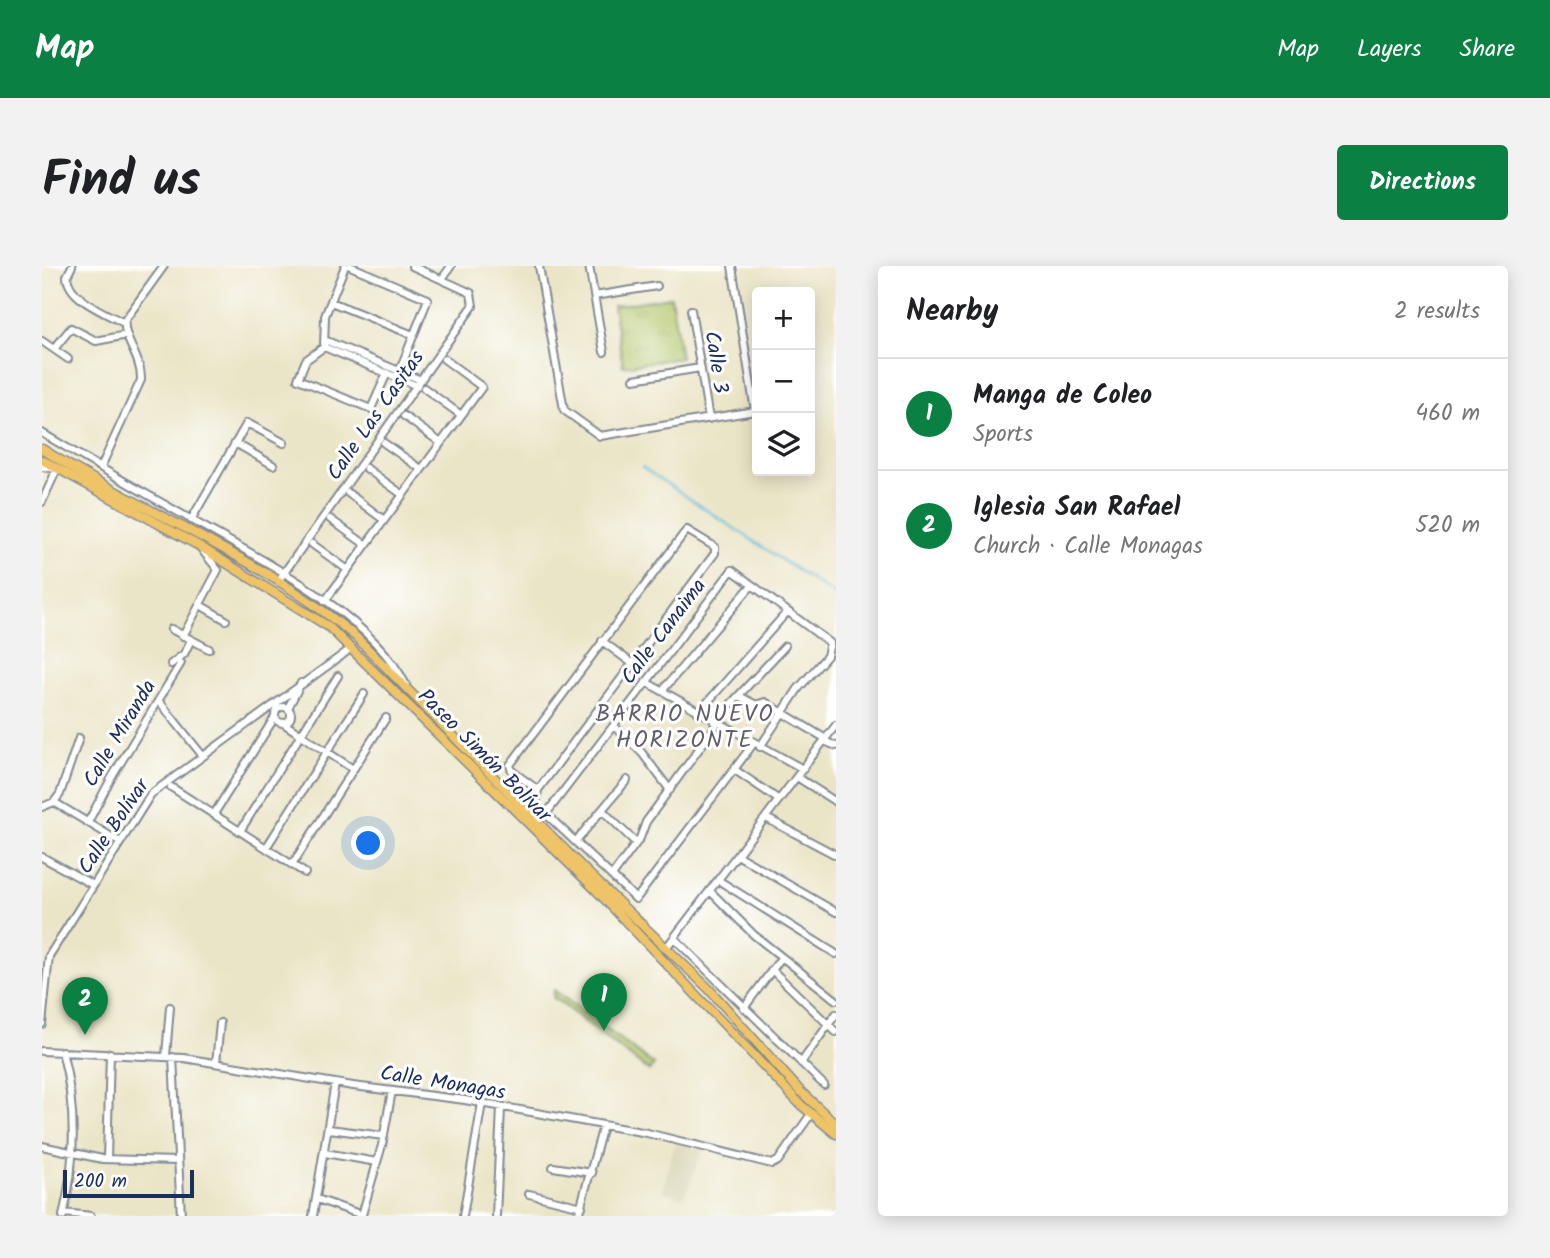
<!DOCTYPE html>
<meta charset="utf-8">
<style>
body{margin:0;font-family:Kalam,sans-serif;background:#f2f2f2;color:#202124}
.controls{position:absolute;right:21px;top:21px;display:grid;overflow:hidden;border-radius:7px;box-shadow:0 4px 18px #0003}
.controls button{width:63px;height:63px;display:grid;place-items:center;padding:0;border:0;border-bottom:2px solid #e0e0e0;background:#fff;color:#202124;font:35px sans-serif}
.scale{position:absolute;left:21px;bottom:18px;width:131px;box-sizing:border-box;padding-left:7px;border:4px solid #1b2f5e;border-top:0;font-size:19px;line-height:24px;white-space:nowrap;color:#1b2f5e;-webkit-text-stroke:5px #fff;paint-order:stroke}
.you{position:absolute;left:327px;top:578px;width:24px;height:24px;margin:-18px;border:5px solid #fff;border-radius:50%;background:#1a73e8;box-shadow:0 0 0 10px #1a73e833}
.badge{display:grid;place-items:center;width:46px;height:46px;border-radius:50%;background:#0b8043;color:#fff;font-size:23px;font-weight:700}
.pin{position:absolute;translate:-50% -58px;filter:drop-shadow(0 2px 4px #0008)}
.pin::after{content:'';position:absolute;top:37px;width:24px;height:21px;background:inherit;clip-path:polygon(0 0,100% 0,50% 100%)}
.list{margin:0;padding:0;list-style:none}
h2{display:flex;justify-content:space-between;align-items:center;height:91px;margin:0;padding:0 28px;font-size:30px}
h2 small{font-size:23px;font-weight:400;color:#757577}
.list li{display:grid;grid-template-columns:46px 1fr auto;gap:21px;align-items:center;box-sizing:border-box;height:112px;padding:0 28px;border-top:2px solid #e0e0e0}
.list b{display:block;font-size:26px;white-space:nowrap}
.list p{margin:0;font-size:23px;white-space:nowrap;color:#757577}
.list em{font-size:23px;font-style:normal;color:#757577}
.icon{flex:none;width:38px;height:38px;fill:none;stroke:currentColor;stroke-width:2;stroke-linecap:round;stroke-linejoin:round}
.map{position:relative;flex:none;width:794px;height:950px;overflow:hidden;border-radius:7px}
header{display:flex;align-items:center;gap:42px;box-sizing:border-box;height:98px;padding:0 35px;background:#0b8043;color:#fff}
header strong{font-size:33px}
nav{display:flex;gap:38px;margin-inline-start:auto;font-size:24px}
.intro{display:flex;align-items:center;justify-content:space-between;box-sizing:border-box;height:168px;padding:0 42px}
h1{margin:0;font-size:49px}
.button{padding:18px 32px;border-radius:7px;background:#0b8043;color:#fff;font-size:24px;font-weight:700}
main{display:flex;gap:42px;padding:0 42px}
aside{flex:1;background:#fff;border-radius:7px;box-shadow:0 4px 18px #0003}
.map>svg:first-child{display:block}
.built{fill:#dad5b6}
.park{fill:url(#park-tufts);stroke:#667a64;stroke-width:2}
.pitch{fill:#b2c66a;stroke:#667a64;stroke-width:2}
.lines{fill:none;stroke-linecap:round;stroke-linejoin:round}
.stream{stroke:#5cbbda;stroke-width:2}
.minor-casing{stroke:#838a92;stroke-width:10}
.major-casing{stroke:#838a92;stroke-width:11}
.minor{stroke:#fff;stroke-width:6}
.major{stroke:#efc469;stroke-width:8}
.labels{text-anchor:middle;stroke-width:6;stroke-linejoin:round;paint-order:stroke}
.street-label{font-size:21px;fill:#1b2f5e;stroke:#fff}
.neighbourhood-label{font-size:23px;letter-spacing:2px;fill:#635e6b;stroke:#fff}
</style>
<header>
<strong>Map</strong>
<nav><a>Map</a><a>Layers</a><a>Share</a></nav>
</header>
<div class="intro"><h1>Find us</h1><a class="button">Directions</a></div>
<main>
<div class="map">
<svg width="794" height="950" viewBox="0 0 794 950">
<defs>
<pattern id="park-tufts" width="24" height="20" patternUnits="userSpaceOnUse" patternTransform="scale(1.75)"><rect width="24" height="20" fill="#b2c66a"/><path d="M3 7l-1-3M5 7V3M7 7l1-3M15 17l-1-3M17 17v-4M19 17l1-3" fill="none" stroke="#98aa5e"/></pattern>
</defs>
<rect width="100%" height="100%" fill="#fff"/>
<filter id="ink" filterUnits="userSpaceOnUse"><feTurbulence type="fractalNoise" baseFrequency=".0143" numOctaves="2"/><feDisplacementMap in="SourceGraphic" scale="14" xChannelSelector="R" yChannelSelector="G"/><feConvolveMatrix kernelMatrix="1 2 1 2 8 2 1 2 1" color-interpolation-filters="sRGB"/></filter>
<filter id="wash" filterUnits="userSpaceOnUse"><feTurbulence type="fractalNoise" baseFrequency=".00686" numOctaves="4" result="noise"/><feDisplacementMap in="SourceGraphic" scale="28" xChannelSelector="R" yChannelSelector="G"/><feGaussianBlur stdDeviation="1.57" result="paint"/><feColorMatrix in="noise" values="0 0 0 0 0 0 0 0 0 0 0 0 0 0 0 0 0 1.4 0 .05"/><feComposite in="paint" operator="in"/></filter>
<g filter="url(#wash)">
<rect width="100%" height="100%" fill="#ebe5c7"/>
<path class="built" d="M633 876 661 884 642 932 620 926Z"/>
<path class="park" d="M629 31 639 92 581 100 571 40Z"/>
<path class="pitch" d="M512 724 612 799 607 805 511 731Z"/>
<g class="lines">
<path class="stream" d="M600 201 794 330"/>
</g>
</g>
<g filter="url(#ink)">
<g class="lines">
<g class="minor-casing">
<path id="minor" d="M30 0 25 10C26 33 64 47 82 57
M303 0 283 50 282 81 264 94 256 113 329 143 345 107
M308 0 386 33 355 111
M497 0 522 144 558 170 713 145 690 0
M547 0 562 86
M400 13 409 0
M552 30 615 20
M289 36 371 69
M649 44 667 153
M0 75 26 93
M285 75 379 114
M282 81 375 120
M12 83 29 62 54 75 85 69
M592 113 658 102
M382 122 419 149
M362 150 399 177
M0 167C47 195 95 223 143 250 212 290 328 346 364 419
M193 177 231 199
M342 177 379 203
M0 201 15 203 0 236
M59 201 99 114C100 91 80 73 83 54L122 0
M324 202 361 229
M306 227 342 254
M288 253 324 279
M149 254 205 157 242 177
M270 278 306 304
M160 284 176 304
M239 311 431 40 429 27 370 0
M283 335 440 121 402 93
M158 339 184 354
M129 363 167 383
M141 370 176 304
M560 375 591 398
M129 398 142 388 149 374
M604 416 761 503
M620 425 710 319
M697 430 714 439 723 436 784 473
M117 435 160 489
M233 449a8 8 0 1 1 16 0a8 8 0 1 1-16 0Z
M246 442 259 417
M656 447 745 346
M672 456 743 380
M241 457 311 503
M572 460 600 487 628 524
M782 475 794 480
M693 504 737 534
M755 511 794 536
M129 521 263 607
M496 524 470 505 468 499 640 270 645 264 673 281V287L496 524 492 551 504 548
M12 536 78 576
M0 541 12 536 18 528 37 472
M560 544 594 577
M172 548 233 451
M504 548 690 304 788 377 785 390 756 423 718 481
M504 548 594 633 712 477
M724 552 794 589
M46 556 70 511 139 397
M198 565 296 410
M534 575 585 514
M224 582 322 428
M695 589 794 646
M0 591 51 619
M250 599 344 452
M570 610 598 572 604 556 675 458
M676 614 794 688
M668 625 712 669 794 734
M632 672 782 819
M624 682 794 459
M730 704 794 766
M702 742 739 692
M0 758 7 690 109 528 310 382
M0 785 142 792 311 820 423 834 605 867 730 898 736 895 769 848
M20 785C34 839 34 896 21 950
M124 790 128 741
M131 791 139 950
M174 797 178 757
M759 797 794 748
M287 863 342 870
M0 880 60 893 136 895
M283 887 335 896
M65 893 68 787
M511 901 550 907
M487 928 540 941
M275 933 320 949 340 879 350 825
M22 947 49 950
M271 950 293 817
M421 950 440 837
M454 950 459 842
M536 950 561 860"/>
</g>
<g class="major-casing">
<path id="major" d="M0 183C103 248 220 291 314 371L546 607 667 723 758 825 794 858
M0 194 157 280 287 361 553 623 759 839 794 868"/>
</g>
<use href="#minor" class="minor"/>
<use href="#major" class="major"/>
</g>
</g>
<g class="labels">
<g class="street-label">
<text transform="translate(675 96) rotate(81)" y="7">Calle 3</text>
<text transform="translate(333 149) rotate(-55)" y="7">Calle Las Casitas</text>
<text transform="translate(621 365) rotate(-53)" y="7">Calle Canaima</text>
<text transform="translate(77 467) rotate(-59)" y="7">Calle Miranda</text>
<text transform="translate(443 489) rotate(45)" y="7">Paseo Simón Bolívar</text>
<text transform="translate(71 560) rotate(-56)" y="7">Calle Bolívar</text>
<text transform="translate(401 816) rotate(9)" y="7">Calle Monagas</text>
</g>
<g class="neighbourhood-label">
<text x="643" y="455">BARRIO NUEVO<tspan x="643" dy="26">HORIZONTE</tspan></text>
</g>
</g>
</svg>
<div class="controls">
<button>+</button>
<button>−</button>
<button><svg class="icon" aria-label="layers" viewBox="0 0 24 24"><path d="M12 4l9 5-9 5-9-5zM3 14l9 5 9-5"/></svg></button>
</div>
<div class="scale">200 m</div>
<div class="you"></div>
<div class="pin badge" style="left:562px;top:765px">1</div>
<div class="pin badge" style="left:43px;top:769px">2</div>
</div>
<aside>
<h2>Nearby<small>2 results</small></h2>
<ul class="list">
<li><span class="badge">1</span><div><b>Manga de Coleo</b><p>Sports</p></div><em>460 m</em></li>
<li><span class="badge">2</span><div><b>Iglesia San Rafael</b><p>Church · Calle Monagas</p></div><em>520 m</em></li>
</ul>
</aside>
</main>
